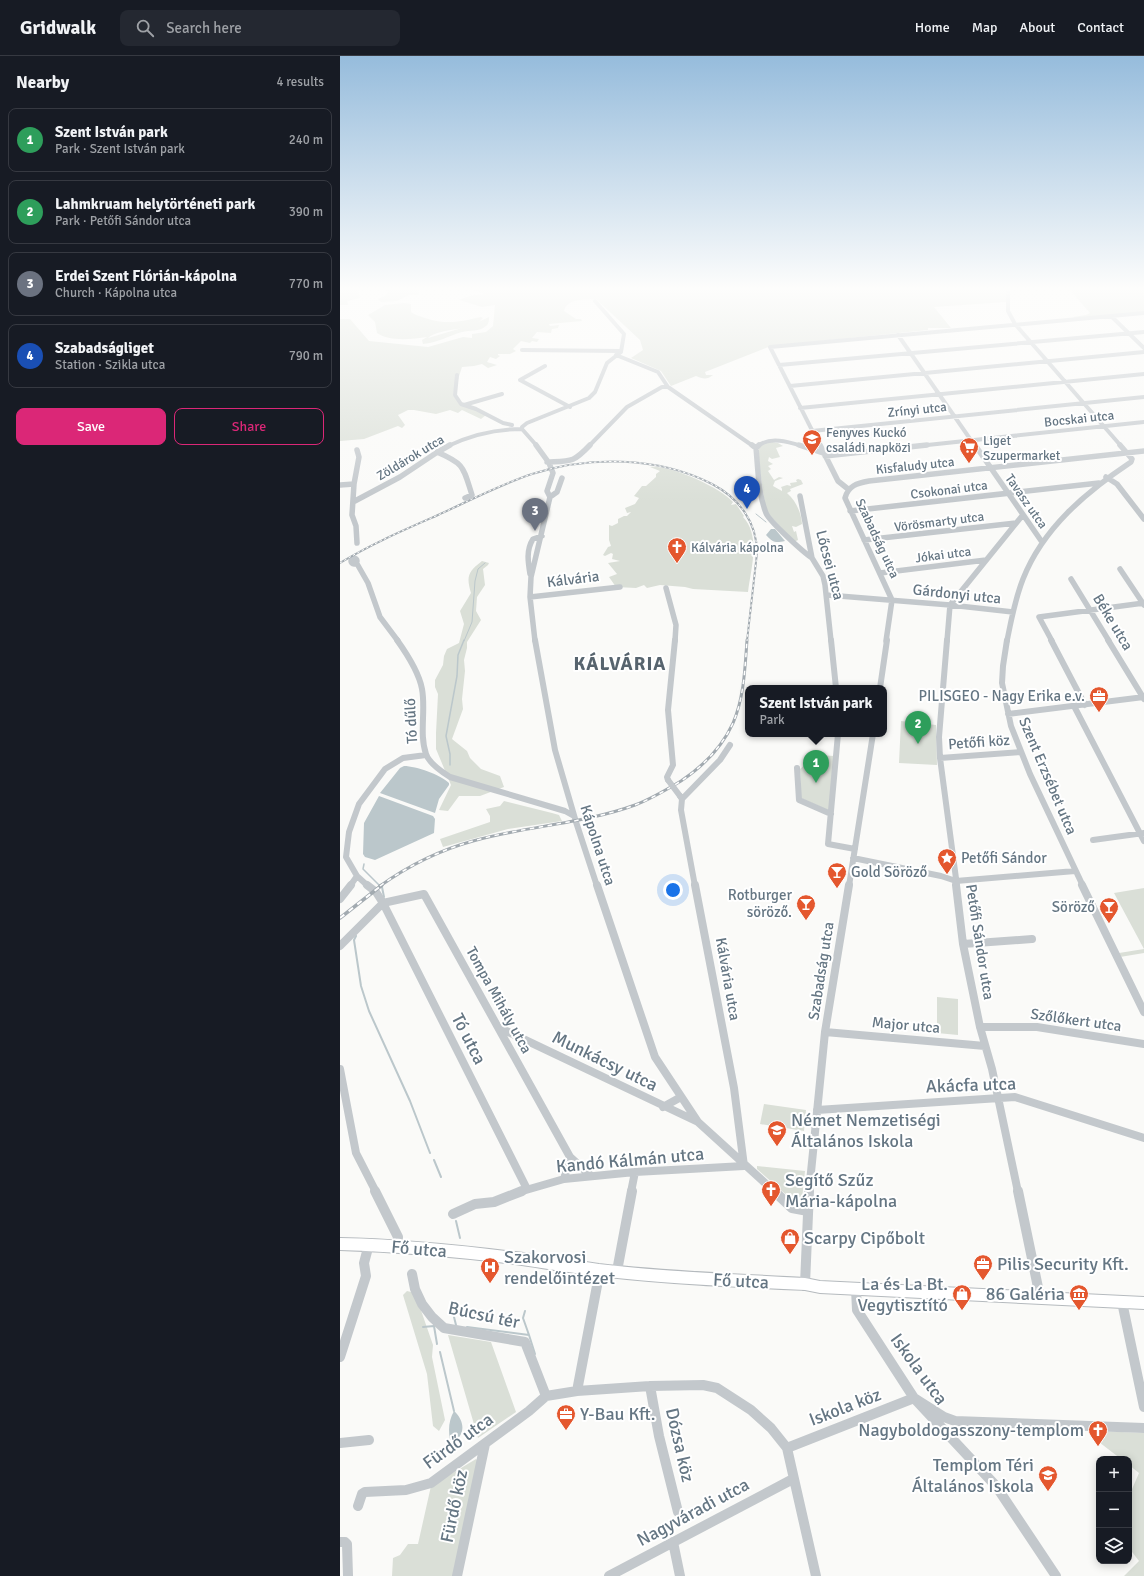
<!DOCTYPE html>
<meta charset="utf-8">
<style>
body{margin:0;font-family:Signika,sans-serif;background:#242831;color:#f1f3f6}
.controls{position:absolute;right:12px;bottom:12px;display:grid;overflow:hidden;border-radius:8px;box-shadow:0 2px 10px #0003}
.controls button{width:36px;height:36px;display:grid;place-items:center;padding:0;border:0;border-bottom:1px solid #363941;background:#171b24;color:#f1f3f6;font:20px sans-serif}
.you{position:absolute;left:333px;top:834px;width:14px;height:14px;margin:-10px;border:3px solid #fff;border-radius:50%;background:#1a73e8;box-shadow:0 0 0 6px #1a73e833}
.badge{display:grid;place-items:center;width:26px;height:26px;border-radius:50%;background:#db2777;color:#fff;font-size:13px;font-weight:700}
.pin{position:absolute;translate:-50% -33px;filter:drop-shadow(0 1px 2px #0008)}
.pin::after{content:'';position:absolute;top:21px;width:14px;height:12px;background:inherit;clip-path:polygon(0 0,100% 0,50% 100%)}
.popup{position:absolute;left:405px;top:629px;width:142px;height:52px;box-sizing:border-box;display:grid;place-content:center;border-radius:8px;background:#171b24;filter:drop-shadow(0 1px 3px #0005);font-size:13px;white-space:nowrap;color:#9ea1a6}
.popup b{font-size:15px;color:#f1f3f6}
.popup::after{content:'';position:absolute;left:50%;top:100%;margin-left:-8px;border:8px solid transparent;border-top-color:#171b24}
.list{margin:0;padding:0;list-style:none}
h2{display:flex;justify-content:space-between;align-items:center;height:52px;margin:0;padding:0 16px;font-size:17px}
h2 small{font-size:13px;font-weight:400;color:#9ea1a6}
.list li{display:grid;grid-template-columns:26px 1fr auto;gap:12px;align-items:center;box-sizing:border-box;height:64px;margin:0 8px 8px;padding:0 8px;border:1px solid #363941;border-radius:8px}
.list b{display:block;font-size:15px;white-space:nowrap}
.list p{margin:0;font-size:13px;white-space:nowrap;color:#9ea1a6}
.list em{font-size:13px;font-style:normal;color:#9ea1a6}
.actions{display:flex;gap:8px;padding:12px 16px}
.actions a{flex:1;padding:9px 0;border:1px solid #db2777;border-radius:8px;text-align:center;font-size:14px;color:#db2777}
.actions .main{background:#db2777;color:#fff}
.icon{flex:none;width:22px;height:22px;fill:none;stroke:currentColor;stroke-width:2;stroke-linecap:round;stroke-linejoin:round}
.map{position:relative;flex:none;width:804px;height:1520px;overflow:hidden}
header{display:flex;align-items:center;gap:24px;box-sizing:border-box;height:56px;padding:0 20px;background:#171b24;border-bottom:1px solid #363941}
header strong{font-size:19px}
nav{display:flex;gap:22px;margin-inline-start:auto;font-size:14px}
.search{width:280px;height:36px;background:#242831;display:flex;align-items:center;gap:10px;box-sizing:border-box;padding:0 14px;border-radius:8px;color:#9ea1a6;font-size:15px}
main{display:flex}
aside{flex:1;background:#171b24}
.map>svg:first-child{display:block}
.green{fill:#dadfd7}
.water{fill:#bbc7cb}
.lines{fill:none;stroke-linecap:round;stroke-linejoin:round}
.stream-far2{stroke:#bbc7cb;stroke-width:1}
.stream-far1{stroke:#bbc7cb;stroke-width:1.5}
.stream{stroke:#bbc7cb;stroke-width:2}
.major-casing{stroke:#b5babe;stroke-width:2}
.minor-far4{stroke:#c3c8cc;stroke-width:4}
.minor-far3{stroke:#c3c8cc;stroke-width:5.5}
.minor-far2{stroke:#c3c8cc;stroke-width:6}
.minor-far1{stroke:#c3c8cc;stroke-width:8}
.minor{stroke:#c3c8cc;stroke-width:10}
.major{fill:#fff;fill-rule:evenodd}
.rail-far2-casing{stroke:#a2aab0;stroke-width:2}
.rail-far1-casing{stroke:#a2aab0;stroke-width:3}
.rail-casing{stroke:#a2aab0;stroke-width:3.5}
.rail-far2{stroke:#fff;stroke-width:1;stroke-dasharray:2.5;stroke-linecap:butt}
.rail-far1{stroke:#fff;stroke-width:1.5;stroke-dasharray:4.5;stroke-linecap:butt}
.rail{stroke:#fff;stroke-width:2;stroke-dasharray:5.5;stroke-linecap:butt}
.minor-bridge{stroke:#c3c8cc;stroke-width:6}
.labels{text-anchor:middle;stroke-width:4;stroke-linejoin:round;paint-order:stroke}
.far-street-label{font-size:13px;fill:#657683;stroke:#fff}
.far-poi-label{font-size:13px;fill:#657683;stroke:#fff;text-anchor:start}
.street-label{font-size:15px;fill:#657683;stroke:#fff}
.poi-label{font-size:15px;fill:#657683;stroke:#fff;text-anchor:end}
.near-street-label{font-size:18px;fill:#657683;stroke:#fff}
.near-poi-label{font-size:18px;fill:#657683;stroke:#fff;text-anchor:start}
.district-label{font-size:19px;font-weight:bold;letter-spacing:1px;fill:#57646e;stroke:#fff}
</style>
<header>
<strong>Gridwalk</strong>
<div class="search"><svg class="icon" aria-label="search" viewBox="0 0 24 24"><circle cx="10" cy="10" r="6"/><path d="M15 15l6 6"/></svg>Search here</div>
<nav><a>Home</a><a>Map</a><a>About</a><a>Contact</a></nav>
</header>
<main>
<aside>
<h2>Nearby<small>4 results</small></h2>
<ul class="list">
<li><span class="badge" style="background:#2e9e5b">1</span><div><b>Szent István park</b><p>Park · Szent István park</p></div><em>240 m</em></li>
<li><span class="badge" style="background:#2e9e5b">2</span><div><b>Lahmkruam helytörténeti park</b><p>Park · Petőfi Sándor utca</p></div><em>390 m</em></li>
<li><span class="badge" style="background:#6b7280">3</span><div><b>Erdei Szent Flórián-kápolna</b><p>Church · Kápolna utca</p></div><em>770 m</em></li>
<li><span class="badge" style="background:#1a4fb4">4</span><div><b>Szabadságliget</b><p>Station · Szikla utca</p></div><em>790 m</em></li>
</ul>
<div class="actions"><a class="main">Save</a><a>Share</a></div>
</aside>
<div class="map">
<svg width="804" height="1520" viewBox="0 0 804 1520">
<rect width="100%" height="100%" fill="#fafaf8"/>
<path class="green" d="M0 234H18L20 242 7 245 8 249H0Z
M48 234H78L79 238 78 239H69L57 245 41 246 38 243 47 239Z
M135 234H666V246L594 251 611 272H588V274L431 290 365 316 366 319H373C367 324 363 323 356 320L331 330 321 315 291 302 303 294 300 284 256 243C245 244 227 242 224 255L236 263H241L242 265 209 268 210 270 219 269 218 272 212 273 211 277 197 276 192 282 199 283 197 286 192 285 190 287 181 285 173 293 176 295 170 298H158V299L160 300 156 303 150 301 147 306 157 309 148 312 142 308 134 310 122 311 113 339C123 352 132 351 146 359L141 363 122 354 118 357 110 354 96 358 74 354H68L58 359 65 369 62 372 58 370 24 383 0 385V263H10L29 285 88 291 123 281 132 282V278L146 276 153 270 155 249 142 251 119 244 130 240 144 238Z
M730 234H804V256L735 262 733 261 746 259 750 257Z
M64 247 71 248V256C75 259 80 260 85 262 107 269 118 266 141 261L143 262C131 276 101 271 88 282L132 269 149 261C149 264 149 268 146 270 139 276 130 274 122 276 108 280 97 287 83 288L82 284 87 281C72 283 50 286 37 277L35 266 28 259 45 249Z
M432 386 438 387 443 390 436 392 440 401 432 403 429 401 428 405 433 408 428 410 431 413 428 415 434 424 439 421 443 422 435 425 433 430 442 435V433L441 431 447 429 451 430 450 427 457 426 456 424 458 423 461 424 463 428 450 433 451 435 447 437C456 445 461 456 462 468L456 471 452 470 454 476 456 475 458 484 454 486 426 455 420 415 418 391 425 387Z
M310 411C328 408 380 431 393 446L391 449 396 448 404 460 403 461C421 480 411 512 408 536L353 533 345 531 320 529 307 532 304 529 296 532 276 531 269 521 277 518 268 507 280 505 272 503 273 498 271 497 265 500 263 499 268 491 271 490 269 484V469L272 470 278 467V463L284 460H287L291 456 287 457 285 452 295 448 299 442 294 440 302 430H306L316 421V418L320 415Z
M142 505 149 507 148 509 143 513 145 529 137 541 136 555 141 564 127 586V592L124 604 125 615 122 643 123 653 112 683 127 695 130 702 141 713 160 720 164 731 140 740H119L108 755 99 754 111 729 96 693V677L98 638 95 631V624L103 609 104 600 107 593 119 587 124 568 120 555 131 537C126 520 128 516 142 505Z
M561 665 596 669 597 709 559 707Z
M477 699 494 700 490 755 461 742 460 713Z
M164 745 212 757 219 759 222 765 168 773 103 791 100 783 150 766V760L146 753 160 750Z
M804 832V897L780 901 779 897 804 893 774 837Z
M597 941 618 943V979L597 977Z
M424 1048 466 1054 464 1075 420 1068Z
M417 1110 465 1115 462 1143H451L417 1113Z
M67 1235 75 1237 93 1289 92 1301 105 1364 99 1375 93 1370 87 1318 63 1239Z
M108 1279 151 1286 176 1356 138 1382Z
M759 1375 804 1377V1520H784L799 1505 789 1492V1440L799 1417 789 1409V1403H781L755 1383Z
M136 1403 138 1405 113 1520H52L53 1502 60 1499 68 1488H78L91 1430Z"/>
<path class="water" d="M431 473H435L445 485C436 487 433 487 426 479Z
M64 710C76 710 101 719 109 727V729L99 743 95 757 40 737 60 712Z
M39 740 93 760 95 763 94 777 35 804 25 801 23 798 24 767Z
M114 1355C124 1364 126 1377 115 1385L110 1384C108 1373 109 1364 114 1355Z"/>
<g class="lines">
<path class="stream-far2" d="M416 458 426 466
M124 585 132 566 135 525 138 513 145 507"/>
<path class="stream-far1" d="M110 709V698L106 680 117 620 118 599 124 584
M24 808 23 813 40 830"/>
<path class="stream" d="M39 829 42 831 44 841
M16 880 14 884 21 930 29 955 70 1045 90 1097
M94 1104 101 1121
M116 1165 120 1182
M185 1255 183 1262 189 1279
M114 1261 116 1269
M83 1271 94 1270 97 1288
M127 1271 189 1279 195 1298
M100 1296 114 1355"/>
<g class="major-casing">
<path id="major" d="M0 1182C59 1183 117 1189 175 1196 203 1199 231 1204 259 1208 327 1216 397 1218 465 1222L480 1225 804 1241V1253L480 1237 465 1234C397 1231 327 1228 259 1220 231 1217 203 1212 175 1208 117 1201 59 1196 0 1194Z"/>
</g>
<path class="minor-far4" d="M668 234V255L675 268 781 390
M771 260 804 292
M558 279 635 390
M182 294 281 295
M276 299 318 316 328 331 413 390
M439 309 804 276
M205 310 180 324 230 351
M117 319 115 339 121 348 136 353 163 367 172 369
M450 330 804 296
M124 349 162 338
M460 352 804 318
M182 373V371L187 367 249 342 255 336 267 307 281 296 284 278 255 245
M472 375 804 341
M108 390C131 379 157 373 182 373L197 390
M249 390 287 351 322 331H328
M418 390C430 380 449 386 462 390
M480 390 430 291 804 257
M578 390 804 366"/>
<path class="minor-far3" d="M412 389 416 392C418 412 418 437 426 457 429 465 463 496 472 502
M459 389 483 397
M480 389 498 425 508 433
M635 389 702 486
M416 392 419 389
M17 394 19 401 14 428 12 459 16 470 17 487
M97 396C125 408 123 411 132 439L125 442
M485 400 587 389
M207 406C231 405 233 407 250 389
M766 421 777 428 804 463
M0 429 14 428
M460 440 472 502 483 520 485 529 491 585
M210 441 217 436 222 422
M13 446 60 421 96 397 110 389
M510 455 759 427
M524 484 676 467
M11 505a3 3 0 1 1 6 0a3 3 0 1 1-6 0Z
M16 506 28 527 40 561 58 585
M780 513 804 549
M540 517 646 504
M190 518C188 506 186 494 193 483L202 480
M731 523 769 585
M326 532 336 569 335 585
M487 539 610 549 673 556
M190 541 280 531
M195 585 190 541 191 521 210 441 207 435 213 417 209 407 196 389
M546 585 552 544 505 442C508 430 517 427 529 425L804 395
M607 585 610 549 682 460
M667 585C671 565 675 543 683 523 703 472 746 436 791 406L792 403 780 389
M712 585 699 561 804 547"/>
<path class="minor-far2" d="M57 584C67 598 79 616 82 633 86 654 79 678 86 698 89 707 102 716 110 721L225 755 234 760
M195 584 215 694 236 766 257 830
M491 584 496 632
M607 584 599 681 600 702 617 830
M667 584 663 610 662 627 671 670 690 718 743 830
M711 584 745 649
M768 584 804 643
M540 632 547 584
M734 650 804 785
M668 658 804 641
M498 678 488 788 515 793
M600 702 680 696
M457 712 459 744 491 758
M328 724 327 721 333 709 328 654 335 584
M340 740 342 743 341 754 355 830
M342 743 380 704 390 689
M753 784 804 777
M513 802 601 820 616 825 735 815
M10 830 17 820
M28 830 17 820 6 801 9 776 19 748 45 713 63 702 86 699
M509 830 533 678"/>
<path class="minor-far1" d="M27 829 36 836 43 847 187 1133
M257 829 315 1001 358 1066 435 1136
M355 829 394 1032 404 1110
M616 829 623 888 640 971 652 1013 678 1136
M742 829 804 956
M0 843 11 829
M43 847 84 838 230 1101 251 1120
M623 888 692 883
M0 890 43 847
M158 971 358 1066
M640 971H697L804 988
M485 976 645 990
M0 1013 16 1097 36 1136
M323 1051 341 1041
M477 1054 675 1041 804 1082
M224 1123 230 1101
M179 1136 224 1123 295 1116 404 1110
M291 1136 295 1116
M469 1136 485 976 509 829"/>
<path class="minor" d="M35 1135 58 1181 57 1191
M434 1135 452 1152 468 1155
M678 1135 700 1241
M113 1158 135 1148 154 1146 182 1135
M277 1215 292 1135
M72 1218 75 1233 82 1248 92 1261 104 1272 185 1286 206 1340
M465 1228 469 1135
M516 1233 517 1254 574 1342 656 1430 716 1520
M782 1246 804 1351
M0 1301 26 1220 24 1207 29 1188
M310 1330 319 1380 338 1456
M237 1335 260 1214
M0 1387 29 1384
M447 1392 574 1342 604 1361 615 1365 804 1372
M18 1450 22 1438 25 1436 66 1434 91 1427 189 1355 206 1340 237 1335 310 1330 363 1329 377 1332 411 1354 431 1372 447 1392 476 1520
M0 1486H5L7 1488 8 1520
M333 1486 340 1520
M117 1520 145 1388
M269 1520 453 1423"/>
<use href="#major" class="major"/>
<g class="rail-far2-casing">
<path id="rail-far2" d="M0 507C31 488 64 474 98 459 129 445 159 429 192 418 249 400 318 400 372 428 399 442 417 466 417 497L407 585"/>
</g>
<g class="rail-far1-casing">
<path id="rail-far1" d="M40 830C68 810 100 794 133 785 186 770 243 768 295 749 311 743 326 734 341 725 362 711 382 691 393 667 404 642 405 612 407 584"/>
</g>
<g class="rail-casing">
<path id="rail" d="M0 862 42 829"/>
</g>
<use href="#rail-far2" class="rail-far2"/>
<use href="#rail-far1" class="rail-far1"/>
<use href="#rail" class="rail"/>
<path class="minor-bridge" d="M328 724 340 740"/>
</g>
<linearGradient id="sky" x2="0" y2="1"><stop stop-color="#96bcdc"/><stop offset="0.52" stop-color="#fdfdfc"/><stop offset="1" stop-color="#fdfdfc" stop-opacity="0"/></linearGradient>
<rect width="804" height="447" fill="url(#sky)"/>
<defs>
<g id="school-pin" transform="scale(1)"><path d="M0 17L-7.5 6A9.5 9.5 0 1 1 7.5 6Z" fill="#e4572e" stroke="#fff"/><path d="M0-5L7-2L0 1L-7-2ZM-4 1L0 2.5L4 1V4Q0 6-4 4Z" fill="#fff"/></g>
<g id="supermarket-pin" transform="scale(1)"><path d="M0 17L-7.5 6A9.5 9.5 0 1 1 7.5 6Z" fill="#e4572e" stroke="#fff"/><path d="M-6-5.5h2.5l.6 2H6L4.5 2H-2.5L-4.4-4H-6ZM-1.5 3.2a1.3 1.3 0 1 0 .1 0ZM3 3.2a1.3 1.3 0 1 0 .1 0Z" fill="#fff"/></g>
<g id="church-pin" transform="scale(1)"><path d="M0 17L-7.5 6A9.5 9.5 0 1 1 7.5 6Z" fill="#e4572e" stroke="#fff"/><path d="M-1.2-6h2.4v3.5h3.3v2.4h-3.3V6h-2.4V-.1h-3.3v-2.4h3.3Z" fill="#fff"/></g>
<g id="office-pin" transform="scale(1)"><path d="M0 17L-7.5 6A9.5 9.5 0 1 1 7.5 6Z" fill="#e4572e" stroke="#fff"/><path d="M-6-3h4V-5.5h4V-3h4V5H-6ZM-1-4.5V-3h2v-1.5ZM-6 0V1H6V0Z" fill="#fff"/></g>
<g id="sight-pin" transform="scale(1)"><path d="M0 17L-7.5 6A9.5 9.5 0 1 1 7.5 6Z" fill="#e4572e" stroke="#fff"/><path d="M0-6L1.8-2.2L6-1.7L2.9 1.2L3.7 5.4L0 3.3L-3.7 5.4L-2.9 1.2L-6-1.7L-1.8-2.2Z" fill="#fff"/></g>
<g id="bar-pin" transform="scale(1)"><path d="M0 17L-7.5 6A9.5 9.5 0 1 1 7.5 6Z" fill="#e4572e" stroke="#fff"/><path d="M-6-5H6L.8 .8V4.5H3.5V6h-7V4.5H-.8V.8Z" fill="#fff"/></g>
<g id="shop-pin" transform="scale(1)"><path d="M0 17L-7.5 6A9.5 9.5 0 1 1 7.5 6Z" fill="#e4572e" stroke="#fff"/><path d="M-5-2.5h2.3a2.7 3.5 0 0 1 5.4 0H5L5.5 6h-11ZM-1.5-2.5h3a1.5 2.3 0 0 0-3 0Z" fill="#fff"/></g>
<g id="hospital-pin" transform="scale(1)"><path d="M0 17L-7.5 6A9.5 9.5 0 1 1 7.5 6Z" fill="#e4572e" stroke="#fff"/><path d="M-5-5h3v3.5h4V-5h3V5h-3V1.5h-4V5h-3Z" fill="#fff"/></g>
<g id="museum-pin" transform="scale(1)"><path d="M0 17L-7.5 6A9.5 9.5 0 1 1 7.5 6Z" fill="#e4572e" stroke="#fff"/><path d="M0-6L6-3V-2H-6V-3ZM-5-1h2V3h-2ZM-1-1h2V3h-2ZM3-1h2V3H3ZM-6 4H6V6H-6Z" fill="#fff"/></g>
</defs>
<g fill-rule="evenodd">
<use href="#school-pin" x="472" y="383"/>
<use href="#supermarket-pin" x="629" y="391"/>
<use href="#church-pin" x="337" y="491"/>
<use href="#office-pin" x="759" y="640"/>
<use href="#sight-pin" x="607" y="802"/>
<use href="#bar-pin" x="497" y="816"/>
<use href="#bar-pin" x="466" y="848"/>
<use href="#bar-pin" x="769" y="851"/>
<use href="#school-pin" x="437" y="1074"/>
<use href="#church-pin" x="431" y="1134"/>
<use href="#shop-pin" x="450" y="1182"/>
<use href="#office-pin" x="643" y="1208"/>
<use href="#hospital-pin" x="150" y="1211"/>
<use href="#shop-pin" x="622" y="1238"/>
<use href="#museum-pin" x="739" y="1238"/>
<use href="#office-pin" x="226" y="1358"/>
<use href="#church-pin" x="758" y="1374"/>
<use href="#school-pin" x="708" y="1419"/>
</g>
<g class="labels">
<g class="far-street-label">
<text transform="translate(577 353) rotate(-6)" y="5">Zrínyi utca</text>
<text transform="translate(739 362) rotate(-6)" y="5">Bocskai utca</text>
<text transform="translate(70 401) rotate(-31)" y="5">Zöldárok utca</text>
<text transform="translate(575 409) rotate(-6)" y="5">Kisfaludy utca</text>
<text transform="translate(609 433) rotate(-7)" y="5">Csokonai utca</text>
<text transform="translate(687 445) rotate(55)" y="5">Tavasz utca</text>
<text transform="translate(599 465) rotate(-7)" y="5">Vörösmarty utca</text>
<text transform="translate(538 482) rotate(65)" y="5">Szabadság utca</text>
<text transform="translate(603 498) rotate(-7)" y="5">Jókai utca</text>
</g>
<g class="far-poi-label">
<text x="486" y="381">Fenyves Kuckó<tspan x="486" dy="15">családi napközi</tspan></text>
<text x="643" y="389">Liget<tspan x="643" dy="15">Szupermarket</tspan></text>
<text x="351" y="496">Kálvária kápolna</text>
</g>
<g class="street-label">
<text transform="translate(490 509) rotate(75)" y="5">Lőcsei utca</text>
<text transform="translate(233 523) rotate(-7)" y="5">Kálvária</text>
<text transform="translate(617 538) rotate(6)" y="5">Gárdonyi utca</text>
<text transform="translate(773 566) rotate(59)" y="5">Béke utca</text>
<text transform="translate(71 665) rotate(-93)" y="5">Tó dűlő</text>
<text transform="translate(639 686) rotate(-4)" y="5">Petőfi köz</text>
<text transform="translate(708 720) rotate(67)" y="5">Szent Erzsébet utca</text>
<text transform="translate(258 789) rotate(72)" y="5">Kápolna utca</text>
<text transform="translate(640 886) rotate(81)" y="5">Petőfi Sándor utca</text>
<text transform="translate(481 915) rotate(-81)" y="5">Szabadság utca</text>
<text transform="translate(388 923) rotate(80)" y="5">Kálvária utca</text>
<text transform="translate(159 944) rotate(61)" y="5">Tompa Mihály utca</text>
<text transform="translate(736 964) rotate(8)" y="5">Szőlőkert utca</text>
<text transform="translate(566 969) rotate(5)" y="5">Major utca</text>
</g>
<g class="poi-label">
<text x="745" y="645">PILISGEO - Nagy Erika e.v.</text>
<text x="621" y="807" text-anchor="start">Petőfi Sándor</text>
<text x="511" y="821" text-anchor="start">Gold Söröző</text>
<text x="452" y="844">Rotburger<tspan x="452" dy="17">söröző.</tspan></text>
<text x="755" y="856">Söröző</text>
</g>
<g class="near-street-label">
<text transform="translate(129 983) rotate(63)" y="6">Tó utca</text>
<text transform="translate(265 1005) rotate(26)" y="6">Munkácsy utca</text>
<text transform="translate(631 1029) rotate(-2)" y="6">Akácfa utca</text>
<text transform="translate(290 1104) rotate(-5)" y="6">Kandó Kálmán utca</text>
<text transform="translate(79 1193) rotate(5)" y="6">Fő utca</text>
<text transform="translate(401 1225) rotate(3)" y="6">Fő utca</text>
<text transform="translate(144 1259) rotate(12)" y="6">Búcsú tér</text>
<text transform="translate(579 1313) rotate(54)" y="6">Iskola utca</text>
<text transform="translate(505 1351) rotate(-21)" y="6">Iskola köz</text>
<text transform="translate(118 1385) rotate(-36)" y="6">Fürdő utca</text>
<text transform="translate(340 1389) rotate(77)" y="6">Dózsa köz</text>
<text transform="translate(114 1450) rotate(-78)" y="6">Fürdő köz</text>
<text transform="translate(353 1456) rotate(-28)" y="6">Nagyváradi utca</text>
</g>
<g class="near-poi-label">
<text x="451" y="1070">Német Nemzetiségi<tspan x="451" dy="21">Általános Iskola</tspan></text>
<text x="445" y="1130">Segítő Szűz<tspan x="445" dy="21">Mária-kápolna</tspan></text>
<text x="464" y="1188">Scarpy Cipőbolt</text>
<text x="164" y="1207">Szakorvosi<tspan x="164" dy="21">rendelőintézet</tspan></text>
<text x="657" y="1214">Pilis Security Kft.</text>
<text x="608" y="1234" text-anchor="end">La és La Bt.<tspan x="608" dy="21">Vegytisztító</tspan></text>
<text x="725" y="1244" text-anchor="end">86 Galéria</text>
<text x="240" y="1364">Y-Bau Kft.</text>
<text x="744" y="1380" text-anchor="end">Nagyboldogasszony-templom</text>
<text x="694" y="1415" text-anchor="end">Templom Téri<tspan x="694" dy="21">Általános Iskola</tspan></text>
</g>
<g class="district-label">
<text x="280" y="614">KÁLVÁRIA</text>
</g>
</g>
</svg>
<div class="controls">
<button>+</button>
<button>−</button>
<button><svg class="icon" aria-label="layers" viewBox="0 0 24 24"><path d="M12 4l9 5-9 5-9-5zM3 14l9 5 9-5"/></svg></button>
</div>
<div class="you"></div>
<div class="pin badge" style="left:476px;top:727px;background:#2e9e5b">1</div>
<div class="popup"><b>Szent István park</b>Park</div>
<div class="pin badge" style="left:578px;top:688px;background:#2e9e5b">2</div>
<div class="pin badge" style="left:195px;top:475px;background:#6b7280">3</div>
<div class="pin badge" style="left:407px;top:453px;background:#1a4fb4">4</div>
</div>
</main>
